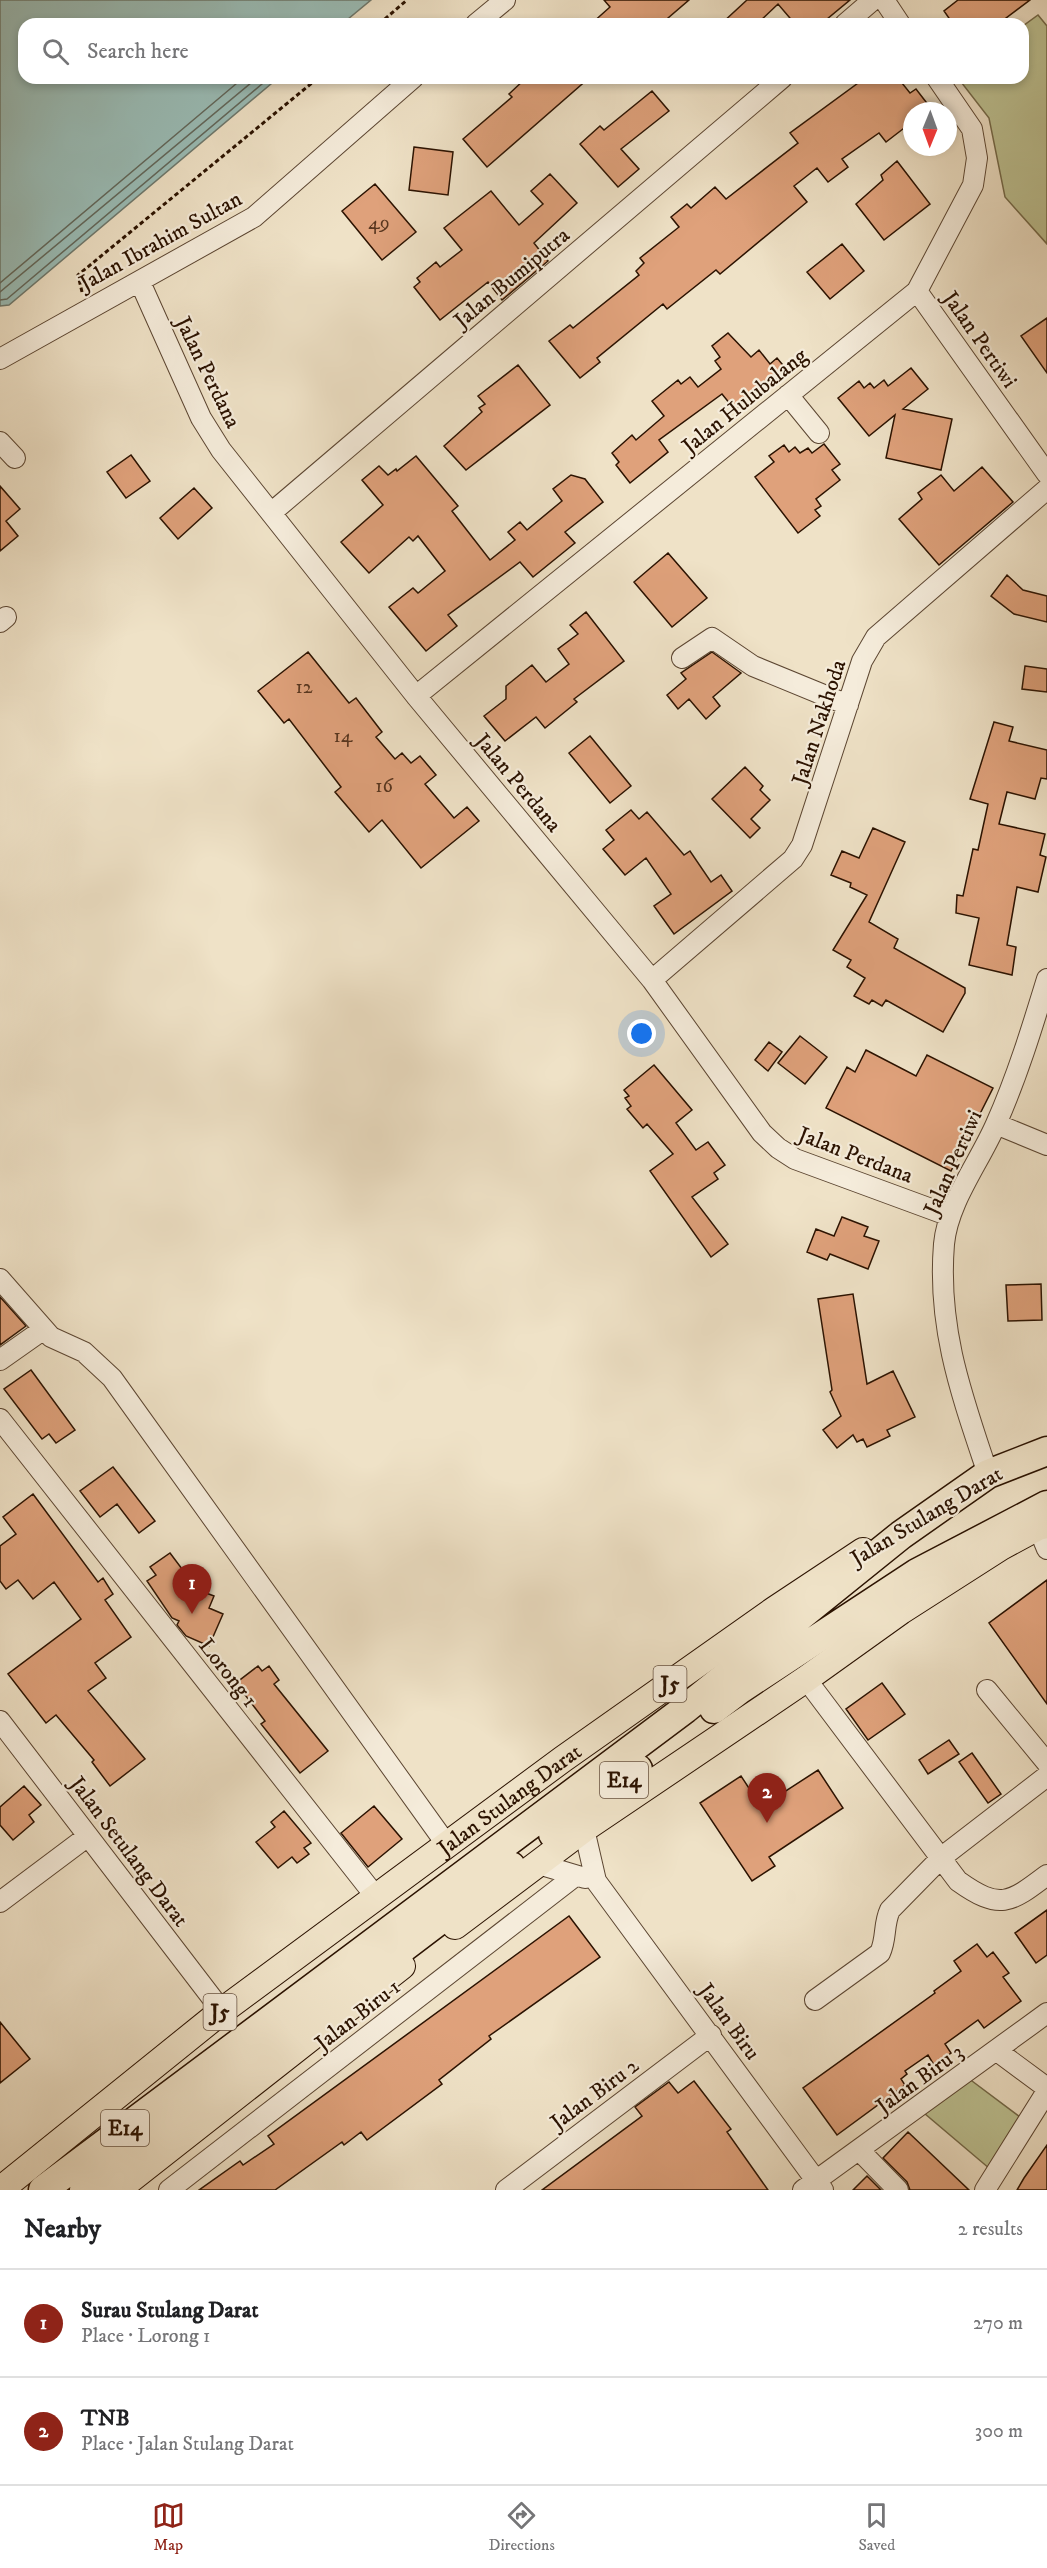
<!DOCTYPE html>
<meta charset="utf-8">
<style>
body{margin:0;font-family:"IM FELL DW Pica",serif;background:#f2f2f2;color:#202124}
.compass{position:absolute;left:903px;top:102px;width:54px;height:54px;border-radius:50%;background:#fff;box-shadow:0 3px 9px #0003;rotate:181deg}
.you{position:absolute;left:642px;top:1034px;width:21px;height:21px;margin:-15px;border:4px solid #fff;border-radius:50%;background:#1a73e8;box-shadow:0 0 0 9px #1a73e833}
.badge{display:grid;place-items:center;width:39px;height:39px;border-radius:50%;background:#8f2418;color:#fff;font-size:20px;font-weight:700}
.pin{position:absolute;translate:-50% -50px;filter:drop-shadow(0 2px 3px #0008)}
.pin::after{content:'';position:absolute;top:32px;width:21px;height:18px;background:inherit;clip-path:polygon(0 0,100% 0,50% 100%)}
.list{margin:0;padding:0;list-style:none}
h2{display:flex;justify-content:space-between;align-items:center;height:78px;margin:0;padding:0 24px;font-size:26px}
h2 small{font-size:20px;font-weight:400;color:#757577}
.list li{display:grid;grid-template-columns:39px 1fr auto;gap:18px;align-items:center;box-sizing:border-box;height:108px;padding:0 24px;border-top:2px solid #e0e0e0}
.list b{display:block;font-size:22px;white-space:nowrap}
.list p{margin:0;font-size:20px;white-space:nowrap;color:#757577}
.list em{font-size:20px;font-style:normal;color:#757577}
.icon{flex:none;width:33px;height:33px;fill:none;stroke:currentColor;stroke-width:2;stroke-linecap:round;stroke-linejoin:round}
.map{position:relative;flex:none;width:1047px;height:2190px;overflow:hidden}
.search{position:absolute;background:#fff;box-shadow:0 3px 9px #0003;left:18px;right:18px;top:18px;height:66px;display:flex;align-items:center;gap:15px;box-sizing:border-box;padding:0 21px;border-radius:18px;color:#757577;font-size:22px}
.sheet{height:294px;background:#fff}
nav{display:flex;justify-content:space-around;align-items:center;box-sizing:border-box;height:84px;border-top:2px solid #e0e0e0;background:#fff;font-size:16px;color:#757577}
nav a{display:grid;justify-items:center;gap:3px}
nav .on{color:#8f2418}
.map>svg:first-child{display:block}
.green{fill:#bdc293;stroke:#746a4a;stroke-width:1.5}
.water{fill:#9abdb7;stroke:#6e796e;stroke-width:1.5}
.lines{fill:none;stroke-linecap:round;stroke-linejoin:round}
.shore{stroke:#62685c;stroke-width:1.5}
.building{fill:#dfa17b;stroke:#2b1200;stroke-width:1.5}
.minor-casing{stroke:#5c4632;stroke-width:22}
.major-casing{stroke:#2b1200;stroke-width:28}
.highway-casing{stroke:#2b1200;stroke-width:31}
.path{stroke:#2b1200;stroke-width:3;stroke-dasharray:4.5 3;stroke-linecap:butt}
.minor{stroke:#f5ecdb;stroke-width:20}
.major{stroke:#efe2c7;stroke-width:26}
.highway{stroke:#efe2c7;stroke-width:28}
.labels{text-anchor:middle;stroke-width:4.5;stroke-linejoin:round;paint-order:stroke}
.number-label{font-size:20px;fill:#58361f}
.shield{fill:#f5ecdb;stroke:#685342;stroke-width:1.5}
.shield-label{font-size:21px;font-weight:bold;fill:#2b1200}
.street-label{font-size:22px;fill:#2b1200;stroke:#f5ecdb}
</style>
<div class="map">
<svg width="1047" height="2190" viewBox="0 0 1047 2190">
<rect width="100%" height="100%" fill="#efe2c7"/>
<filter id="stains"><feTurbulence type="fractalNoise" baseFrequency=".00333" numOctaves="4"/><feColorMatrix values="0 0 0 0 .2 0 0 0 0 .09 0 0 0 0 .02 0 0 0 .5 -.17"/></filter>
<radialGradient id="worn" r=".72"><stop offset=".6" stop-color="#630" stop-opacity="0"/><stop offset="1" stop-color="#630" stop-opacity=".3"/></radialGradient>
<path class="green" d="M1038 15 1047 26V244L1005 197 989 118 958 78H1023V26Z
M968 2078 1024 2120 990 2169 924 2113Z"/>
<path class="water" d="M0 0H371L342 24H24V78H278L9 305 0 306Z"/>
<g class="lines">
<path class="shore" d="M0 283 243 78
M0 292 257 78
M0 300 7 299 269 78"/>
</g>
<path class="building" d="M604 0H689L661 24H591L610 7Z
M747 0H850L821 24H795L778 4 757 24H721Z
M958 0H1030L998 24H953L944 11Z
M526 78H589L487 167 463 139 512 97 509 94Z
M865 78H898L910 93 916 89 933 111H912V122L886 142 879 133 842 159 848 167 828 182 817 168 794 186 807 202 720 274 716 270 667 309 663 304 597 358 600 362 580 378 549 341 570 325 573 328 639 275 636 271 644 263 640 258 679 227 671 217 687 204 691 208 715 187 726 199 798 143 790 133Z
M652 91 669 111 621 149 639 169 618 187 580 144 600 126 604 130Z
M414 147 453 152 448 195 409 190Z
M897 161 930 204 884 240 856 204 883 180 881 175Z
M550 174 577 203 534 243 548 261 502 300 488 282 440 320 414 287 420 282 417 278 436 262 440 267 462 250 444 228 491 191 519 225 543 204 531 191Z
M375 184 416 232 382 260 342 211Z
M842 244 864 271 830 299 807 272Z
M1047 318V373L1021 336Z
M728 333 751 357 759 350 770 364 777 358 787 370 735 410 722 394 659 440 668 452 630 483 616 465 619 462 612 453 632 435 636 440 664 416 652 401 678 380 681 384 690 377 698 387 721 369 715 361 720 357 712 346Z
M518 365 550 405 466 470 444 446 482 412 479 408 485 404 478 396Z
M911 368 928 389 903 409 952 419 941 470 886 458 895 415 869 436 838 398 859 381 864 388 870 383 874 388 884 380 888 386Z
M824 444 840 464 832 470 840 480 816 499 821 506 815 510 820 516 798 533 755 477 774 462 769 456 784 445 789 452 795 447 800 453 808 448 812 453Z
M131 455 150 481 126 498 107 472Z
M416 456 458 506 452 511 490 560 515 540 508 532 520 522 527 530 562 501 553 489 571 475 585 479 603 502 565 532 575 543 533 577 520 562 448 615 457 626 426 651 389 607 413 588 418 593 445 571 418 536 413 541 409 537 369 573 341 542 383 505 362 480 379 466 388 475 396 469 397 471Z
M982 467 1013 502 939 565 899 519 922 499 918 493 941 475 954 491Z
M0 486 20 509 6 521 18 536 0 551Z
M194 488 212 508 178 539 160 518Z
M668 553 707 598 672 627 634 582Z
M1007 575 1023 590 1047 596V622L1014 614 991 596Z
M586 612 624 661 574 699 577 702 545 728 536 717 505 741 484 716 506 699V686L532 665 546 682 569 664 558 649 578 634 570 625Z
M308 652 349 703 356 698 382 732 376 737 395 759 402 753 411 763 420 756 436 775 425 784 454 818 467 807 479 821 421 868 382 820 369 832 335 792 341 787 289 719 284 723 258 691Z
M712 652 741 673 713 697 720 706 706 719 689 699 678 709 667 695 686 679 681 673Z
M1025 666 1047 669V692L1022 689Z
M994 722 1013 727 1009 741 1047 750V779L1041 778 1035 799 1007 792 999 824 1045 834 1040 855 1046 857 1038 892 1017 887 1007 945 1016 947 1012 975 969 965 979 918 956 913 957 895 963 896 973 849 978 850 988 804 970 799Z
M590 736 631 786 610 803 569 753Z
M745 767 763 786 760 790 770 800 751 819 760 828 750 838 712 799Z
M631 810 639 819 647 812 684 855 690 851 711 882 721 875 732 891 674 934 654 906 671 894 646 858 625 875 603 849 614 840 606 830Z
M873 828 905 842 869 922 898 939 894 948 965 988V993L943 1032 886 1000 882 1006 872 1000 869 1004 854 996 865 978 847 967 851 960 833 950 867 895 850 887 851 883 831 875 842 851 859 858Z
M800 1036 827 1057 805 1084 778 1063Z
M769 1042 782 1052 768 1071 755 1060Z
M866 1050 916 1076 927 1055 993 1088 951 1171 826 1108 847 1067 855 1072Z
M654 1065 692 1110 676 1123 696 1150 708 1142 725 1165 714 1173 718 1179 692 1197 728 1244 711 1257 650 1171 673 1154 647 1124 643 1128 627 1109 631 1106 625 1098 629 1096 624 1090Z
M842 1217 868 1227 864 1236 879 1241 868 1269 830 1254 827 1260 807 1252 816 1229 834 1236Z
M1041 1284 1042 1320 1008 1321 1006 1285Z
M853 1294 867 1384 893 1371 915 1417 887 1430 890 1436 867 1447 863 1439 857 1442 853 1435 837 1448 823 1430 841 1416 830 1392 832 1390 818 1299Z
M0 1297 26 1326 0 1345Z
M31 1370 75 1430 56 1443 49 1434 42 1439 4 1389Z
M113 1467 155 1521 139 1533 117 1504 100 1517 80 1491Z
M33 1494 98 1582 103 1578 113 1594 105 1600 131 1637 95 1663 106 1678 88 1691 145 1759 110 1786 92 1762 94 1760 56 1715 46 1723 8 1674 81 1619 54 1582 33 1599 18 1580 6 1589 0 1581V1546L16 1534 3 1517Z
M170 1553 188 1577 201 1582 198 1590 214 1596 209 1608 223 1614 209 1646 186 1636 177 1625 179 1621 172 1618 147 1581 156 1575 150 1567Z
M1047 1580V1704L989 1623Z
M258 1666 262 1671 269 1666 279 1680 274 1684 328 1751 300 1773 261 1724 265 1721 236 1683Z
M882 1683 905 1714 868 1740 846 1709Z
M949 1740 959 1754 928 1774 919 1760Z
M972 1753 1001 1794 988 1803 959 1762Z
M818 1770 843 1808 769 1857 775 1866 752 1881 700 1803 741 1776 760 1805 771 1798 772 1800Z
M24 1786 41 1805 29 1815 34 1822 13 1840 0 1825V1807Z
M374 1806 402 1839 368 1867 341 1833Z
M284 1811 311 1843 304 1848 309 1854 297 1863 292 1857 278 1868 256 1842 275 1827 271 1822Z
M1047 1910V1955L1036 1963 1015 1933Z
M569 1916 600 1957 489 2036 491 2039 439 2080 442 2084 367 2140 361 2132 344 2145 342 2142 275 2190H199L240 2161 243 2165 274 2144 268 2136Z
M977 1944 987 1957 993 1952 1009 1973 1003 1977 1021 2001 984 2028 978 2020 945 2044 951 2053 934 2065 928 2055 905 2071 907 2074 901 2079 905 2085 837 2135 803 2088 935 1993 934 1991 961 1971 954 1961Z
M0 2022 30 2059 0 2083Z
M694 2081 731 2129 727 2132 768 2190H542L642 2116 635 2107 669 2082 678 2093Z
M908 2132 969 2190H910L907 2182 883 2158Z
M1047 2145V2190H1017L1024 2178Z
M867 2176 881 2190H853Z"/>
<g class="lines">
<g class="minor-casing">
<path id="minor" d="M884 0 900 24
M476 24 505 0
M845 24 873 0
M140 282 201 418 221 450 416 696 652 980 762 1133 778 1148 795 1159 950 1216
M917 291 1047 474
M0 359 254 217 413 78
M788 395 819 433
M0 442 15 458
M271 513 782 78
M0 622 6 617
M682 658 712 638 753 666 848 705
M416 696 917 291 973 185 977 158 972 129 937 78
M652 980 793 859 802 845 862 661 876 637 1047 489
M996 1124 1047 1145
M0 1279 51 1337 84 1352 112 1378 447 1845
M0 1360 44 1329
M0 1419 376 1897
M988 1474C962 1396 937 1329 944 1244 948 1202 979 1163 996 1124 1017 1077 1032 1028 1047 979
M1038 1527 1047 1549
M806 1679 958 1881C1000 1911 1010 1903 1047 1875
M987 1690 1047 1763
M0 1721 222 2011
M584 1829 596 1881 823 2190
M538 1864 585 1878
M0 1902 88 1836
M815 2000 880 1953C887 1938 883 1925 890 1910L942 1857 1047 1776
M997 2051 1047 2088
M860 2151 898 2190
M169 2190 575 1876
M506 2190 711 2035
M803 2190 1047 2013
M985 2190 1047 2091"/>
</g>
<g class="major-casing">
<g id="major">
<path d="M455 1926 584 1829 806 1679 901 1611 1001 1547 1038 1527 1047 1525"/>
<path id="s1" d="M0 2190 222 2011 563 1759 774 1610 863 1551"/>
<path d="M117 2190 402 1966"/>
</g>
</g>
<g class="highway-casing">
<path id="highway" d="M714 1709 739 1690 917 1573 1047 1505
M553 1834 638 1769
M43 2190 685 1709 901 1535 988 1474 1047 1451
M84 2190 511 1866"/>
</g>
<path class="path" d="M379 24 407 0
M82 292 78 275 318 78"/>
<use href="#minor" class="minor"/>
<use href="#major" class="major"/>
<use href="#highway" class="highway"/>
</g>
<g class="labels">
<g class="number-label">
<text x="379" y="229">49</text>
<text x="304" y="693">12</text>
<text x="343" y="742">14</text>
<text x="384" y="792">16</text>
</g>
<g class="shield">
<rect x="653.5" y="1666" width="33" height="36" rx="4.5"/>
<rect x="600" y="1762" width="48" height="36" rx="4.5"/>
<rect x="203.5" y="1994" width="33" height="36" rx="4.5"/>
<rect x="101" y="2110" width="48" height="36" rx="4.5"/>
</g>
<g class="shield-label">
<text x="670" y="1691">J5</text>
<text x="624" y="1787">E14</text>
<text x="220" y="2019">J5</text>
<text x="125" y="2135">E14</text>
</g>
<g class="street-label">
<text transform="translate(160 240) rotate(-29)" y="8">Jalan Ibrahim Sultan</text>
<text transform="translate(511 277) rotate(-40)" y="8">Jalan Bumiputra</text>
<text transform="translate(981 339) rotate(55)" y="8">Jalan Pertiwi</text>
<text transform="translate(209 372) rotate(64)" y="8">Jalan Perdana</text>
<text transform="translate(744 400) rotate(-39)" y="8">Jalan Hulubalang</text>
<text transform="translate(818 722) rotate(-72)" y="8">Jalan Nakhoda</text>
<text transform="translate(519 782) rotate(50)" y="8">Jalan Perdana</text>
<text transform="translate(856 1154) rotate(21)" y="8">Jalan Perdana</text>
<text transform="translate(952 1162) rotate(-66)" y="8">Jalan Pertiwi</text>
<text transform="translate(926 1515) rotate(-31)" y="8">Jalan Stulang Darat</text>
<text transform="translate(229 1672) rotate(52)" y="8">Lorong 1</text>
<text dy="8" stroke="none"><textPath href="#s1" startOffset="642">Jalan Stulang Darat</textPath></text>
<text transform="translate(130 1851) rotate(53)" y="8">Jalan Setulang Darat</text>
<text transform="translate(357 2014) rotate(-38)" y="8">Jalan Biru 1</text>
<text transform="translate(730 2021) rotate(54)" y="8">Jalan Biru</text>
<text transform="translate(919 2078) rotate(-36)" y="8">Jalan Biru 3</text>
<text transform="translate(594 2093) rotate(-37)" y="8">Jalan Biru 2</text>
</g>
</g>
<rect width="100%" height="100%" filter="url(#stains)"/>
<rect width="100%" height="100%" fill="url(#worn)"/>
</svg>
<svg class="compass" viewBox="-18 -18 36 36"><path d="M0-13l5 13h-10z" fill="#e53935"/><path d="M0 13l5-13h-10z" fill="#757577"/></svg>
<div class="you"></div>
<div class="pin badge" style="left:192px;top:1614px">1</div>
<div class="pin badge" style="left:767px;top:1823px">2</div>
<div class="search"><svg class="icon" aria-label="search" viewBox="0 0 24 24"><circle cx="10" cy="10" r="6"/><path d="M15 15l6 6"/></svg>Search here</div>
</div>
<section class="sheet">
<h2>Nearby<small>2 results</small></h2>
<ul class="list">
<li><span class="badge">1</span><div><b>Surau Stulang Darat</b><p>Place · Lorong 1</p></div><em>270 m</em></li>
<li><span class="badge">2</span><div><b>TNB</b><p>Place · Jalan Stulang Darat</p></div><em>300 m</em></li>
</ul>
</section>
<nav>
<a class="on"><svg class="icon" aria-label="map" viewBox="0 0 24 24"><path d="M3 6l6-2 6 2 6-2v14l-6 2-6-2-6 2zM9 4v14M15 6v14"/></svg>Map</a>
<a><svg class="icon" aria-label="directions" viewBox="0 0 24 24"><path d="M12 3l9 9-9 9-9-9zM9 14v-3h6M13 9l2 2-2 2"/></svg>Directions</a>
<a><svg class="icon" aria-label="saved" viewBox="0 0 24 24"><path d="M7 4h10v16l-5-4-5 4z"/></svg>Saved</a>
</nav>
